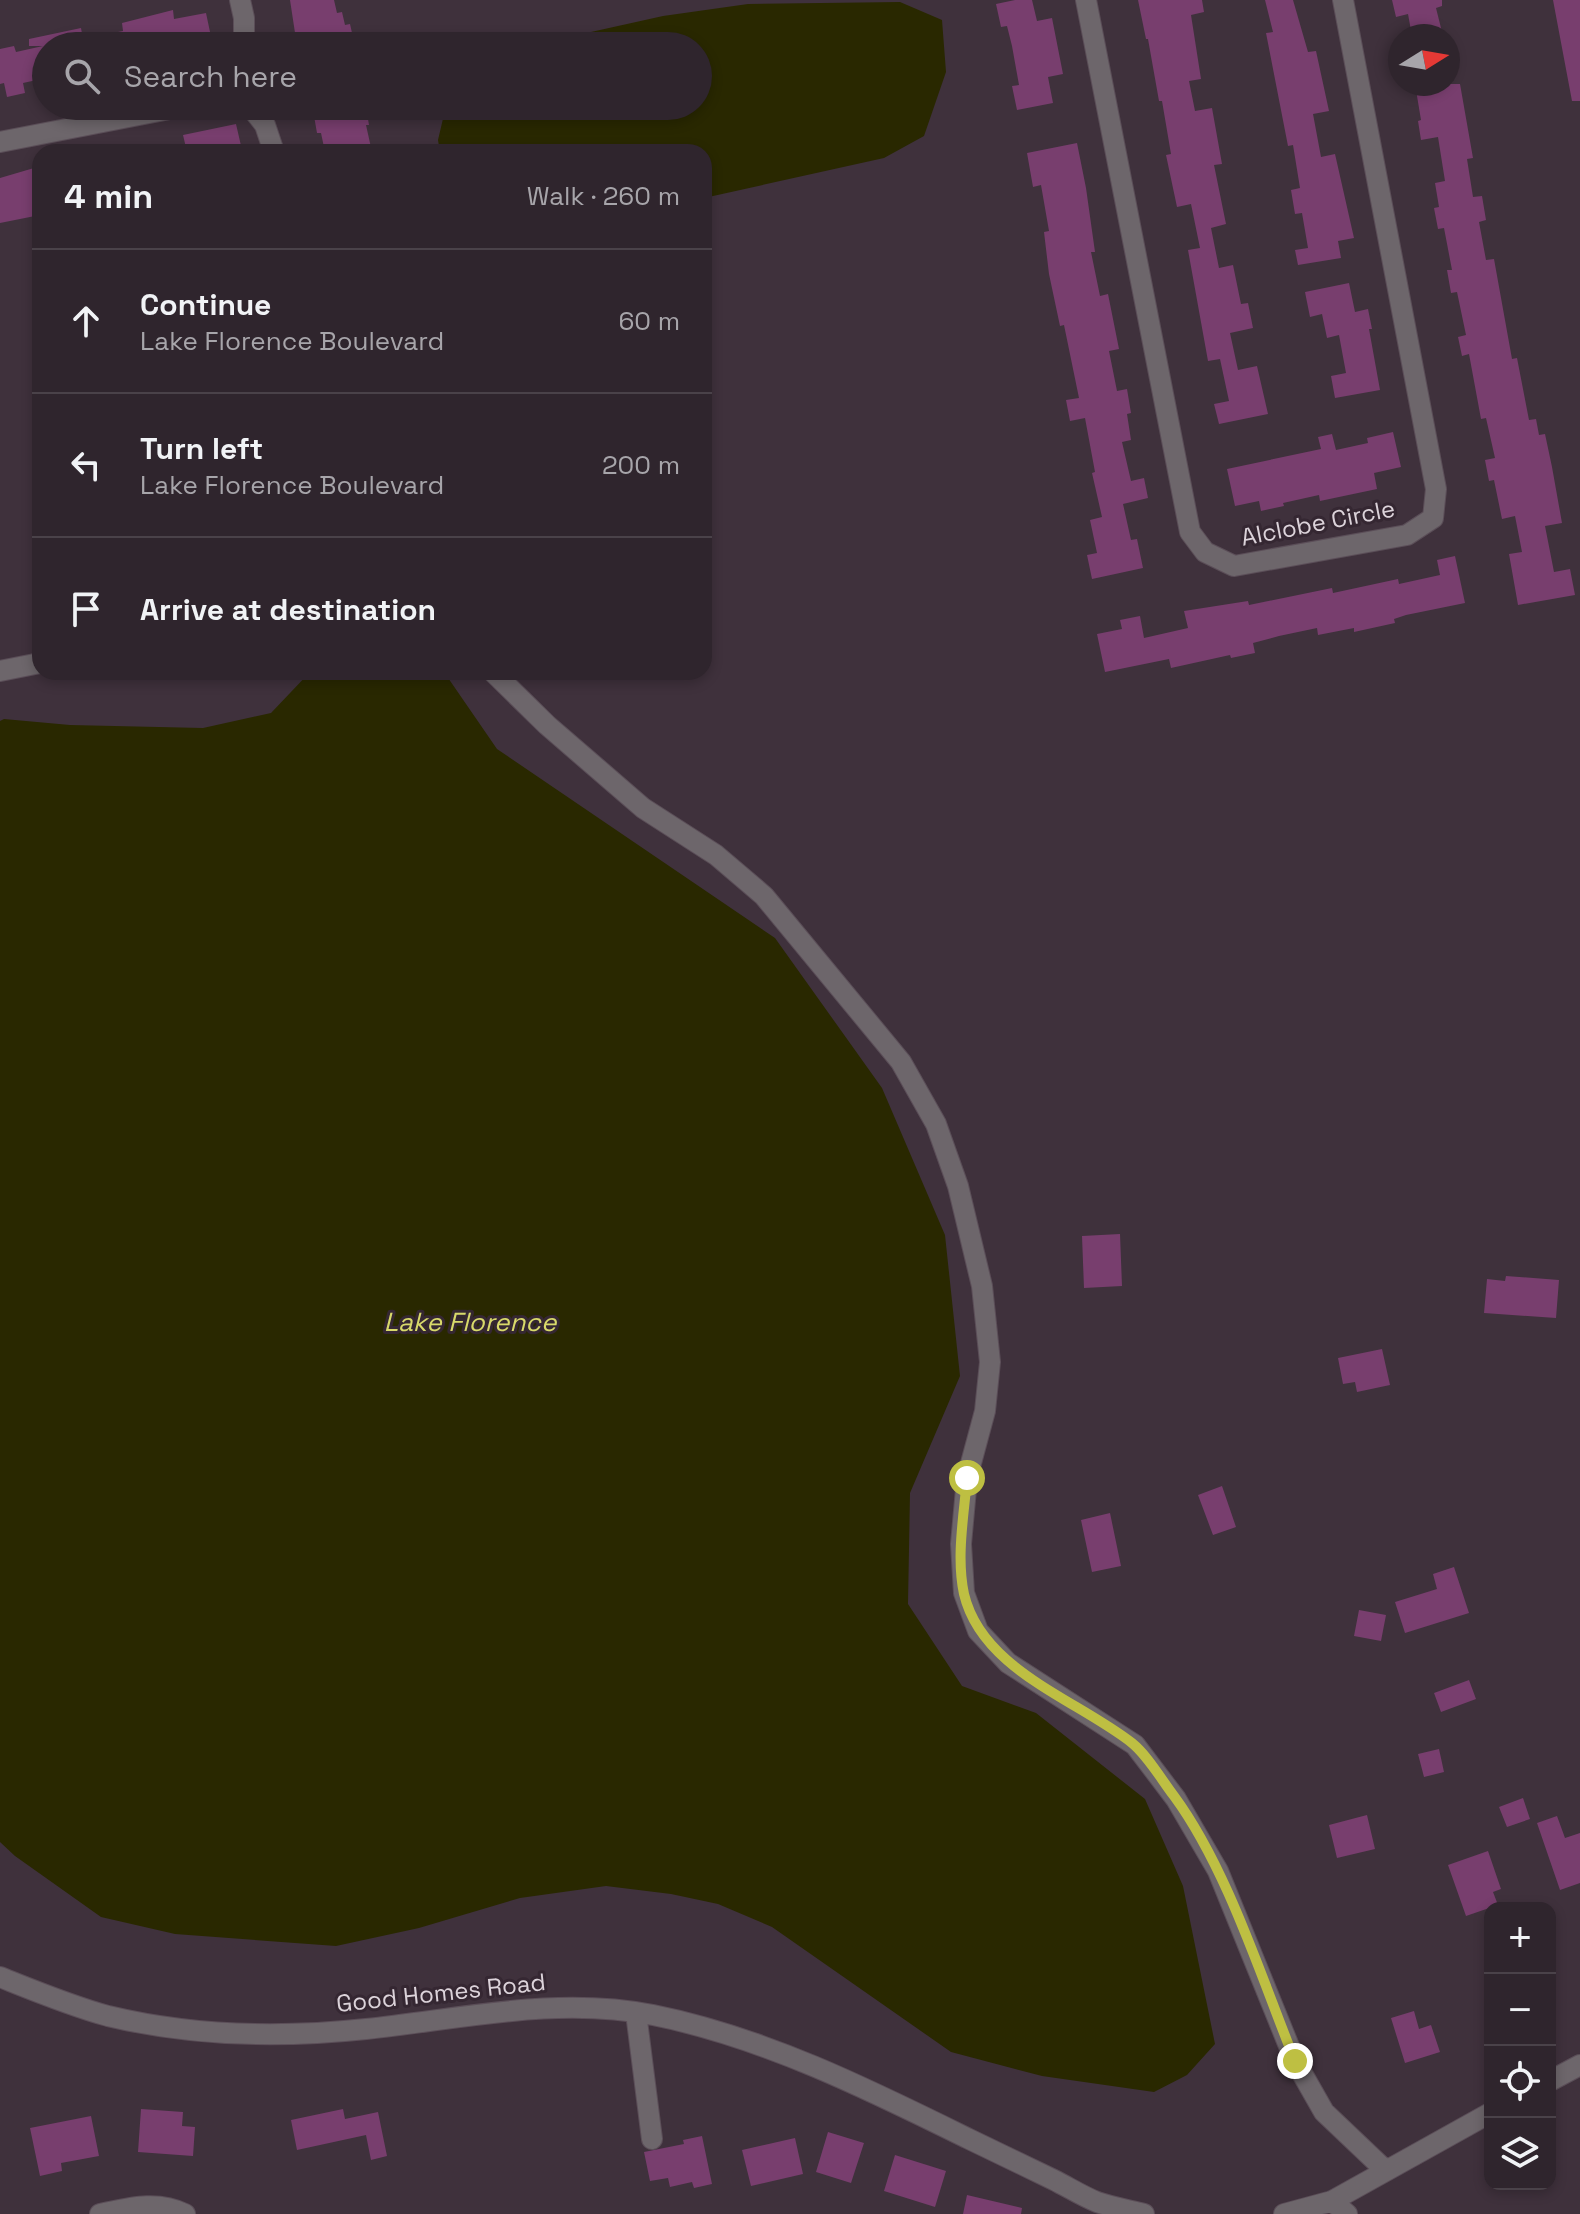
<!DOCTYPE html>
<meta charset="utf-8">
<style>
body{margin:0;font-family:"Space Grotesk",sans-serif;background:#3b3139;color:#f1f3f6}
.controls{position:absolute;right:24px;bottom:24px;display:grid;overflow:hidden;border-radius:16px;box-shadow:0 4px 12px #0003}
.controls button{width:72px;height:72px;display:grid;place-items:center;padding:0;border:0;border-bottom:2px solid #4a4249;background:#2f252d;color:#f1f3f6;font:40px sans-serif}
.compass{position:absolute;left:1388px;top:24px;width:72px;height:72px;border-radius:50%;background:#2f252d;box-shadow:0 4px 12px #0003;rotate:79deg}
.stop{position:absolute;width:24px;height:24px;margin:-18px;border:6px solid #bebf42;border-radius:50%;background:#fff}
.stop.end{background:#bebf42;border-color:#fff;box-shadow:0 2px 8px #0008}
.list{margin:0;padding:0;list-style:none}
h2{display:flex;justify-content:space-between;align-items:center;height:104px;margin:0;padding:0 32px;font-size:34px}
h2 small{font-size:26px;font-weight:400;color:#a7a5aa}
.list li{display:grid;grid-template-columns:52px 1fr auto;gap:24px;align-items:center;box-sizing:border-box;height:144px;padding:0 32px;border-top:2px solid #4a4249}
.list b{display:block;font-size:30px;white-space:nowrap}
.list p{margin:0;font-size:26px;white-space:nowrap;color:#a7a5aa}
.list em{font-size:26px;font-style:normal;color:#a7a5aa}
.icon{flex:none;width:44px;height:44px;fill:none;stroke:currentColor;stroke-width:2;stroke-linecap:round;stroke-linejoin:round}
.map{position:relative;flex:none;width:1580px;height:2214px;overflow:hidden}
.search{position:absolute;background:#2f252d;box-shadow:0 4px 12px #0003;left:32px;top:32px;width:680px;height:88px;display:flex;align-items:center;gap:20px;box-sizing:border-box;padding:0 28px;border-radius:44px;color:#a7a5aa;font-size:30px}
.panel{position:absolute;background:#2f252d;box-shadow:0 4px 12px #0003;left:32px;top:144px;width:680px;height:536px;border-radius:24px}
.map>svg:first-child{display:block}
.water{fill:#292800}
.building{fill:#783e6e}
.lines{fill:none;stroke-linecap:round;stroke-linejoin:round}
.minor-casing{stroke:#5b4e58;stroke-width:22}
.minor{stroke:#6d666b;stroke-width:20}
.route{stroke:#bebf42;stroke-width:10}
.labels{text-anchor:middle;stroke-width:6;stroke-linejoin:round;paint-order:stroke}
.street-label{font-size:24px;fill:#dcd3da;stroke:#352732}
.water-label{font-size:26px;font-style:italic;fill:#d8d96a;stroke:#352732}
</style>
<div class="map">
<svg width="1580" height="2214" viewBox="0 0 1580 2214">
<rect width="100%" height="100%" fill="#3f313c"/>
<path class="water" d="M900 2 942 20 946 72 924 136 884 158 704 198V152H440L438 140 446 106H698V46H528L663 16 748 4Z
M310 672H444L497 749 775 938 882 1088 945 1235 960 1376 910 1493 908 1604 962 1686 1036 1713 1145 1799 1183 1886 1215 2044 1187 2075 1154 2092 1042 2076 951 2052 772 1927 718 1904 671 1894 606 1886 520 1898 419 1928 336 1946 175 1934 101 1917 15 1856 0 1842V721L4 719 70 725 203 728 271 713Z"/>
<path class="building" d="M290 0H334L337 13 342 12 345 25 350 24 355 46H297Z
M1015 0H1032L1037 21 1052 18 1063 74 1048 77 1053 103 1017 110 1012 86 1019 85 1012 46 1007 26 1001 27 996 4Z
M1138 0H1202L1204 12 1191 15 1201 79 1189 81 1195 111 1212 108 1222 164 1214 165 1226 224 1211 228 1219 268 1233 265 1241 304 1248 303 1253 328 1230 333 1238 370 1257 366 1268 414 1219 424 1214 404 1229 401 1220 359 1208 361 1188 250 1200 248 1191 204 1177 207 1166 155 1171 154 1162 101H1159L1148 39H1146Z
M1265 0H1293L1308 52 1316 51 1329 111 1313 114 1321 157 1335 154 1354 238 1338 241 1341 258 1298 265 1295 250 1308 248 1302 213 1295 214 1291 190 1300 188 1293 145 1288 146 1266 33 1273 32Z
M1392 0H1442V6L1436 8 1443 36H1412L1408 14 1396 17Z
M1553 0H1580V101H1572Z
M173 10 174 19 206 13 213 46H46V78L23 83 25 93 7 97 4 83 0 84V49L14 46 16 52 43 46H29V39L81 28 83 39 123 31 122 23Z
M1415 84H1460L1473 158 1467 159 1473 197 1482 196 1486 220 1479 222 1486 260 1494 259 1512 359 1517 358 1529 420 1536 419 1539 435 1545 434 1552 467 1562 523 1545 526 1554 572 1570 569 1575 595 1518 605 1509 554 1522 552 1515 516 1502 519 1494 480 1489 481 1485 460 1495 458 1486 418 1481 419 1469 354 1462 356 1458 337 1466 335 1457 292 1451 293 1447 270H1452L1444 228 1438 229 1434 208 1439 207 1435 183 1445 181 1438 137 1421 140 1418 121 1421 120Z
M321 106 366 107 369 125H366L372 152H325L321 133H317L314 116 323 115Z
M236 124 242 150 187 152 183 135Z
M1077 143 1086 188 1095 252H1091L1100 296 1108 294 1119 349 1109 351 1117 391 1127 389 1131 413 1127 414 1131 440 1122 442 1131 481 1144 478 1148 498 1123 504 1131 540 1137 539 1143 568 1092 579 1087 555 1097 553 1090 520 1102 517 1092 473 1095 472 1085 418 1070 421 1066 400 1079 398 1064 325 1060 326 1049 274 1044 232 1049 231 1041 185 1033 187 1027 153Z
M34 168 40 195V215L0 223V178Z
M1349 283 1355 312 1368 309 1372 329H1369L1380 390 1335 398 1331 376 1346 373 1339 335 1327 338 1322 314 1310 317 1305 292Z
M1393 432 1401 467 1374 473 1377 489 1320 501 1319 495 1283 503 1284 506 1261 511 1259 501 1235 506 1227 469 1321 449 1318 437 1332 434 1336 450 1368 443 1367 438Z
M1455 556 1465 603 1406 615 1394 619 1395 623 1354 632V628L1318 635 1317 628 1279 636 1253 643 1255 653 1231 658 1230 655 1171 668 1169 659 1105 672 1097 634 1122 629 1120 620 1140 616 1144 638 1188 628 1184 611 1248 601 1249 605 1332 588 1333 593 1398 579 1399 584 1440 575 1437 560Z
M1120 1234 1122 1286 1084 1288 1082 1236Z
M1506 1276 1559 1280 1556 1318 1484 1313 1487 1279 1505 1281Z
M1382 1349 1390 1385 1357 1392 1355 1382 1343 1384 1338 1358Z
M1222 1486 1236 1527 1213 1535 1198 1495Z
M1110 1513 1121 1566 1092 1572 1081 1520Z
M1454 1567 1469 1613 1405 1633 1395 1602 1437 1589 1433 1574Z
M1359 1610 1386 1615 1381 1641 1354 1636Z
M1469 1680 1476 1699 1441 1712 1434 1693Z
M1439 1749 1444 1772 1424 1777 1418 1754Z
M1523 1798 1530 1819 1507 1827 1499 1807Z
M1367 1815 1375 1849 1337 1858 1329 1825Z
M1557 1816 1565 1838 1580 1833V1883L1560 1890 1537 1823Z
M1488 1851 1501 1889 1493 1892 1498 1905 1466 1916 1448 1865Z
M1414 2011 1419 2029 1431 2025 1440 2052 1405 2063 1391 2018Z
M141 2109 183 2112 182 2126 195 2127 193 2156 138 2152Z
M343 2109 345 2119 378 2112 387 2156 371 2160 366 2135 297 2150 291 2120Z
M91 2116 99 2156 61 2163 62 2171 40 2176 30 2128Z
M828 2132 864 2143 851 2183 816 2172Z
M702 2136 712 2184 694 2188 692 2182 670 2187 668 2178 650 2181 644 2152 684 2144 683 2140Z
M795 2138 803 2174 751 2186 742 2150Z
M895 2155 946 2171 935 2207 884 2191Z
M967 2195 1022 2208 1021 2214H963Z"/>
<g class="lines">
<g class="minor-casing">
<path id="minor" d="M240 0 244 18V46
M1086 0 1190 532 1205 552 1234 566 1407 535 1433 518 1436 489 1343 0
M250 106 265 125 274 152
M0 142 185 106
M0 671 40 663
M493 672 547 725 643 808 716 855 764 896 901 1062 936 1124 958 1186 982 1286 990 1362 985 1411 967 1478 961 1544 964 1593 978 1631 1008 1663 1135 1745 1176 1799 1218 1871 1295 2061 1324 2112 1385 2170
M0 1977C35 1991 71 2006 108 2016 191 2036 281 2038 366 2029 462 2019 556 1996 653 2015 763 2037 868 2089 967 2138 996 2152 1025 2166 1054 2180 1068 2187 1082 2196 1097 2202 1112 2207 1128 2210 1144 2214
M636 2013 652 2139
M1550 2081 1580 2065
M1332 2201 1347 2214
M100 2214C129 2208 157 2200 185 2214
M1284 2214 1332 2201 1490 2113"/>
</g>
<use href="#minor" class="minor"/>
</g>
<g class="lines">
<path class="route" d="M967 1478C964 1515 956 1557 964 1594 982 1670 1076 1699 1132 1743 1148 1756 1161 1779 1174 1796 1227 1868 1261 1977 1295 2061"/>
</g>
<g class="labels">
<g class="street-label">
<text transform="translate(1318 523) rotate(-11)" y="8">Alclobe Circle</text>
<text transform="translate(441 1993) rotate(-6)" y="8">Good Homes Road</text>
</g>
<g class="water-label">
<text x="470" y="1331">Lake Florence</text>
</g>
</g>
</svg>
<div class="controls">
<button>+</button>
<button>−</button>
<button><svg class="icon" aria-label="locate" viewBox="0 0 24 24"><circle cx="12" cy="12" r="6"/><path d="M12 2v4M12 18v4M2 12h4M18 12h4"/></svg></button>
<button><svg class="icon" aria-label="layers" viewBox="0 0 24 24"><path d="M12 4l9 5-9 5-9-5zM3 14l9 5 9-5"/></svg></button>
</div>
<svg class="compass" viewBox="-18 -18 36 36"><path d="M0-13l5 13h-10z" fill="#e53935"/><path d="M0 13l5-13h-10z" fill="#a7a5aa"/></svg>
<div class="stop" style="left:967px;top:1478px"></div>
<div class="stop end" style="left:1295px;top:2061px"></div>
<div class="search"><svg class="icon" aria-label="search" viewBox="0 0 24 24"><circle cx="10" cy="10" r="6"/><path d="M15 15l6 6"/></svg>Search here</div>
<section class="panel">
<h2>4 min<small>Walk · 260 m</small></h2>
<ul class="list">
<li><svg class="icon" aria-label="ahead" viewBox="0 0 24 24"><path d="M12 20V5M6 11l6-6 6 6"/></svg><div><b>Continue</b><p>Lake Florence Boulevard</p></div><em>60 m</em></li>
<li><svg class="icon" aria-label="left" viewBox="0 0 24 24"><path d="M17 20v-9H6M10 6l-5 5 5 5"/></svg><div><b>Turn left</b><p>Lake Florence Boulevard</p></div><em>200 m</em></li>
<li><svg class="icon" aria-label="arrive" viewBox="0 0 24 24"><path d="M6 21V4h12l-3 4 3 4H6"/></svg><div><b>Arrive at destination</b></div></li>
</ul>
</section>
</div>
